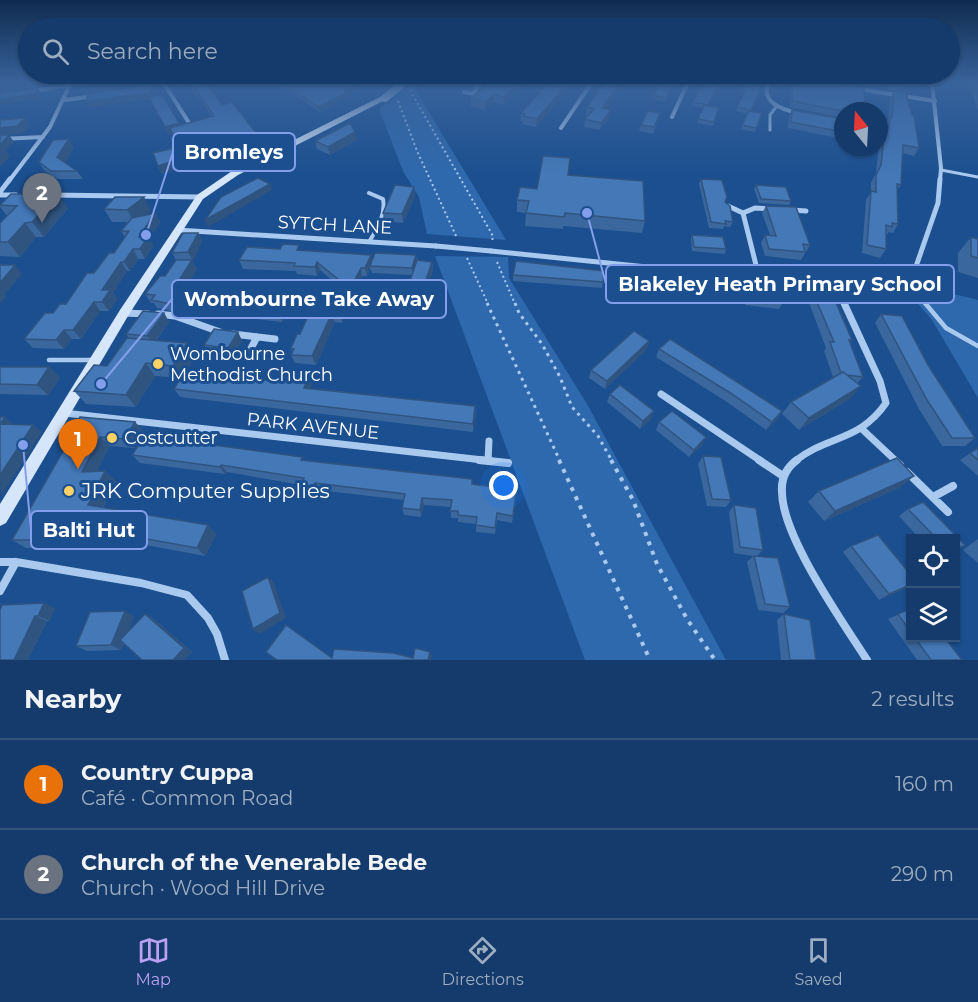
<!DOCTYPE html>
<meta charset="utf-8">
<style>
body{margin:0;font-family:Montserrat,sans-serif;background:#214673;color:#f1f3f6}
.controls{position:absolute;right:18px;bottom:18px;display:grid;overflow:hidden;border-radius:0px;box-shadow:0 2px 4px #0004}
.controls button{width:54px;height:54px;display:grid;place-items:center;padding:0;border:0;border-bottom:2px solid #33557e;background:#143b6b;color:#f1f3f6;font:30px sans-serif}
.compass{position:absolute;left:834px;top:102px;width:54px;height:54px;border-radius:50%;background:#143b6b;box-shadow:0 2px 4px #0004;rotate:342deg}
.you{position:absolute;left:504px;top:486px;width:21px;height:21px;margin:-15px;border:4px solid #fff;border-radius:50%;background:#1a73e8;box-shadow:0 0 0 9px #1a73e833}
.badge{display:grid;place-items:center;width:39px;height:39px;border-radius:50%;background:#bca0f2;color:#fff;font-size:20px;font-weight:700}
.pin{position:absolute;translate:-50% -50px;filter:drop-shadow(0 2px 3px #0008)}
.pin::after{content:'';position:absolute;top:32px;width:21px;height:18px;background:inherit;clip-path:polygon(0 0,100% 0,50% 100%)}
.list{margin:0;padding:0;list-style:none}
h2{display:flex;justify-content:space-between;align-items:center;height:78px;margin:0;padding:0 24px;font-size:26px}
h2 small{font-size:20px;font-weight:400;color:#9dadc1}
.list li{display:grid;grid-template-columns:39px 1fr auto;gap:18px;align-items:center;box-sizing:border-box;height:90px;padding:0 24px;border-top:2px solid #33557e}
.list b{display:block;font-size:22px;white-space:nowrap}
.list p{margin:0;font-size:20px;white-space:nowrap;color:#9dadc1}
.list em{font-size:20px;font-style:normal;color:#9dadc1}
.icon{flex:none;width:33px;height:33px;fill:none;stroke:currentColor;stroke-width:2;stroke-linecap:round;stroke-linejoin:round}
.map{position:relative;flex:none;width:978px;height:660px;overflow:hidden}
.search{position:absolute;background:#143b6b;box-shadow:0 2px 4px #0004;left:18px;right:18px;top:18px;height:66px;display:flex;align-items:center;gap:15px;box-sizing:border-box;padding:0 21px;border-radius:33px;color:#9dadc1;font-size:22px}
.sheet{height:258px;background:#143b6b}
nav{display:flex;justify-content:space-around;align-items:center;box-sizing:border-box;height:84px;border-top:2px solid #33557e;background:#143b6b;font-size:16px;color:#9dadc1}
nav a{display:grid;justify-items:center;gap:3px}
nav .on{color:#bca0f2}
.map>svg:first-child{display:block}
.green{fill:#2e69ad}
.lines{fill:none;stroke-linecap:round;stroke-linejoin:round}
.path-far2{stroke:#a9c9ee;stroke-width:2;stroke-dasharray:2 3;stroke-linecap:butt}
.path-far1{stroke:#a9c9ee;stroke-width:3;stroke-dasharray:3 4.5;stroke-linecap:butt}
.path{stroke:#a9c9ee;stroke-width:4;stroke-dasharray:4 6;stroke-linecap:butt}
.lane-far2{stroke:#a9c9ee;stroke-width:3}
.lane-far1{stroke:#a9c9ee;stroke-width:4}
.lane{stroke:#a9c9ee;stroke-width:4.5}
.street-far3{stroke:#a9c9ee;stroke-width:4}
.street-far2{stroke:#a9c9ee;stroke-width:5}
.street-far1{stroke:#a9c9ee;stroke-width:7}
.street{stroke:#a9c9ee;stroke-width:8}
.secondary{fill:#d6e6fa;fill-rule:evenodd}
.street-bridge{stroke:#a9c9ee;stroke-width:5}
.secondary-bridge{stroke:#d6e6fa;stroke-width:8}
.wall{fill:#3a679d}
.shaded-wall{fill:#305480}
.building{fill:#4478b7;stroke:#305480;stroke-width:1.5}
.poi-dot{fill:#ffd166;stroke:#1b4f8f;stroke-width:2}
.labels{text-anchor:middle;stroke-width:6;stroke-linejoin:round;paint-order:stroke}
.street-label{font-size:18px;fill:#fff;stroke:#1b4f8f}
.poi-label{font-size:18px;fill:#fff;stroke:#1b4f8f;text-anchor:start}
.near-poi-label{font-size:21px;fill:#fff;stroke:#1b4f8f;text-anchor:start}
.leader{fill:none;stroke:#839eea;stroke-width:2}
.callout-dot{fill:#839eea;stroke:#1b4f8f;stroke-width:2}
.callout{fill:#1b4f8f;stroke:#839eea;stroke-width:2}
.callout-label{font-size:20px;text-anchor:middle;font-weight:bold;fill:#fff}
</style>
<div class="map">
<svg width="978" height="660" viewBox="0 0 978 660">
<rect width="100%" height="100%" fill="#1b4f8f"/>
<path class="green" d="M412 83H421L415 89 506 240 427 234 419 197 403 171 379 109Z
M435 256 508 257 509 278 587 404 726 660H585Z
M926 287 978 300V398L932 320 913 298Z"/>
<g class="lines">
<path class="path-far2" d="M410 90 493 236 492 242
M398 101 417 151 457 238
M467 258 488 304
M497 262 515 304"/>
<path class="path-far1" d="M487 303 560 461
M515 303 519 313 542 344 560 377 572 407 598 436 612 461"/>
<path class="path" d="M559 460 650 660
M611 460 633 500 657 564 687 619 715 660"/>
<path class="lane-far2" d="M770 130V115L776 107
M941 170 978 177"/>
<path class="lane-far1" d="M369 193 383 199C386 215 377 228 369 242
M906 280 926 304"/>
<path class="lane" d="M925 303 946 328 978 346
M49 360H93"/>
<path class="street-far3" d="M163 82 191 126
M768 82C761 103 781 109 798 113
M932 82 941 168 940 181
M145 86 156 82
M858 89 935 101
M33 91 70 85
M464 92 481 95
M474 92 481 82
M65 100 94 96
M672 117 688 82
M561 128 592 82
M0 139 43 137
M9 181 50 127 71 82"/>
<path class="street-far2" d="M0 192 10 179
M0 195H16
M50 195 200 197
M728 206 743 213
M791 210 806 211
M177 230 436 246
M491 251 715 274 895 283 912 278 938 203 940 179
M759 277 743 213 755 208 772 209
M835 282 845 304"/>
<path class="street-far1" d="M124 313 148 314
M158 314 175 316 220 332
M233 334 275 339
M248 354 257 337
M661 394 761 461
M64 413 492 461
M863 430 896 461
M488 461 489 441
M795 461C828 435 859 442 886 403L880 381 844 303"/>
<path class="street" d="M479 460 508 463
M759 460 783 476
M797 460C786 468 781 478 782 492 782 536 842 621 867 660
M894 460 900 465
M907 472 948 512
M933 497 953 486
M0 562H16L141 583 187 595 208 618 217 634 225 660
M0 591 16 562"/>
<path class="secondary" d="M382 96 389 98 238 175 203 199 128 316 6 523 0 526V504L120 310 197 195 232 171Z"/>
<path class="street-bridge" d="M436 246 491 251"/>
<path class="secondary-bridge" d="M385 98 401 85"/>
</g>
<path class="wall" d="M187 82H204L222 105 256 133 259 141 162 174 158 166 179 147 173 134 169 135 150 99 89 107 86 101 154 87 153 96 180 125 212 117 198 96H197Z
M274 82H369L348 94 349 97 320 112Z
M491 82H529L504 105 494 102 485 110 471 106V98Z
M549 82H574L536 127 522 124 523 121H520L521 113Z
M605 82H625L606 109 609 117 600 130 584 127 585 119 588 115H586L587 107Z
M657 82H673L665 102 652 99 653 95 658 88H656Z
M744 82H759L750 111 762 113 755 132 741 129 748 114 736 111 744 94 740 93Z
M791 82H843V118L790 107Z
M885 82H905L899 92 888 90Z
M967 82H978V110L972 93Z
M717 89 708 106 719 108 713 126 697 123 702 108 692 106 693 102Z
M894 91 919 148 914 156 902 153 901 185 897 190 898 224 893 233 889 232 886 235V249L880 258 862 253 866 200 871 192V183L876 173 880 136 885 129V126L888 121 890 99Z
M792 110 843 119V139L788 128 789 116Z
M660 113 658 120 653 134 639 131 641 125Z
M357 140 330 155 317 149 315 141Z
M74 147 65 162 77 171 83 179H57L44 170 39 162Z
M568 175 645 221 642 233 563 226V229L525 226 526 213 517 212V200Z
M701 179 725 202 733 222 730 227 724 226 723 229 709 228 699 184Z
M756 185 791 201 789 205 759 203 754 189Z
M414 187 415 196 403 223 384 221 383 213Z
M0 204 68 208 44 237H36L20 257 0 256V223L7 216 0 207Z
M766 206 810 245 801 260 765 256 761 243 765 235H770L762 213Z
M104 209 151 210 143 215 155 213 160 222 149 239 153 246 145 259H138L130 271H127L113 293 117 299 109 311H100L81 339H72L64 349 33 348 24 339 53 313 66 304 114 253 125 237 121 231 128 222H112Z
M198 233 202 241 192 261 197 269 185 288 189 294 176 312 157 308 154 303H151L145 294 165 276 176 260 172 253Z
M692 235 726 249 725 254 692 251 691 239Z
M971 237 978 239V278L958 272V253Z
M301 250 372 261 416 255 417 260 432 262 433 270 426 291 411 290 410 281 412 275 372 273 370 268 367 276H362L352 297 320 270 317 276 297 274 296 271 243 269 239 260Z
M608 272 664 291 661 298 653 297 651 304 606 299 607 279Z
M513 275 603 282 602 288 513 281Z
M708 281 744 291 747 285 784 301 779 309 745 305 744 298 741 304 706 301 704 289Z
M814 295 852 340 850 343 863 377 857 383 851 398 799 430 782 414 791 402 833 377 824 351 826 348 809 303Z
M258 297 286 300 289 308 282 322 211 314 206 305Z
M350 303 342 323 335 322 316 365 295 363 291 355 292 352 291 348 316 312Z
M164 313 169 322 156 341 187 343 195 356 187 369 271 381 312 385 310 388 475 406 476 414 473 432 180 397 174 389 181 378 155 376 136 407 86 404 74 391 107 366 129 338 126 334Z
M881 314 928 365 975 438 965 446H942L919 409 875 323Z
M238 332 242 341 233 356 209 353 204 345Z
M649 341 647 349 605 389 589 378 591 370Z
M659 349 782 411 777 419 766 430 727 402 656 357Z
M0 367H49L60 378 48 395 0 394Z
M610 394 651 419 640 429 607 402Z
M135 422 144 432 134 448 110 446 97 471 116 481 103 508 208 525 216 534 205 556 146 545 145 547 103 541 92 533 94 530H66L57 548H26L12 540 71 437 68 434Z
M659 422 702 445 689 457 656 430Z
M978 448V476L960 460Z
M132 455 303 460 472 479 473 484 516 497 512 523 497 520 495 534 476 532V524L458 522V518H451V507L424 505 421 517 404 515 402 508 404 500 318 490 316 497H304L300 489 301 485 227 472 225 474 140 463Z
M703 456 731 500 726 507 707 506 698 464Z
M901 487 824 521 808 502 819 491Z
M923 502 965 545 956 551V538H919L899 516 908 509Z
M734 505 763 550 757 556 790 607 783 613 758 610 747 562 753 556 734 553 729 512Z
M978 539V563L963 550Z
M851 546 910 574V585L879 600 843 552Z
M55 608 49 621H47L28 660H0V610Z
M910 609V638H945L962 660H917L888 619Z
M145 614 154 619 192 652 185 660H142L124 643 121 650 87 651 76 646 134 616 127 633Z
M784 614 816 660H781L777 620Z"/>
<path class="shaded-wall" d="M16 82H45L44 85 0 91V85Z
M99 82H141L130 86 93 92 88 84Z
M151 82 154 87 153 99 89 107 86 101Z
M358 82H369L348 94 349 97 320 112 318 107 344 90Z
M521 82H529L504 105V97Z
M569 82H574L536 127 537 119Z
M621 82H625L601 116 602 108Z
M38 88 41 93 39 99 0 105V99Z
M494 94V102L485 110V102Z
M611 110 609 117 600 130 601 123Z
M25 118 30 125 22 134 9 135 14 142 6 151 10 157 0 167V128Z
M179 123 183 131 169 135 165 127Z
M355 132 357 140 330 155 328 147Z
M256 133 259 141 162 174 158 166Z
M69 139 74 147 63 166 57 157Z
M270 184 272 190 208 227 205 220Z
M414 187 415 196 403 223 402 214Z
M58 194 68 208 44 237 32 222Z
M144 197 151 210 135 222 127 210Z
M155 213 160 222 149 239 153 246 145 259 140 249 139 237Z
M25 223 36 237 20 257 8 242Z
M198 233 202 241 193 261 188 252Z
M133 249 138 259 130 271 124 262Z
M371 255 373 263 370 266V268L367 276 365 268Z
M416 255 417 262 413 275 412 268Z
M192 260 197 269 185 288 189 294 176 312 171 304 176 285Z
M121 262 127 271 113 293 117 299 109 311 102 302V290Z
M317 262 320 270 317 276 315 267Z
M432 262 433 270 426 291 425 283Z
M15 265 22 274 5 294 7 296 0 304V283Z
M361 268 362 276 352 297 350 289Z
M348 294 350 303 342 323 340 314Z
M286 300 289 308 282 322 278 314Z
M94 302 100 311 81 339 73 330Z
M164 313 169 322 153 344 147 336Z
M332 313 335 322 316 365 312 356Z
M64 330 72 339 64 349 56 340Z
M238 332 242 341 233 356 228 348Z
M649 341 647 349 605 389 607 381Z
M187 343 195 356 182 378 173 366Z
M146 363 155 376 136 407 126 395Z
M49 367 60 378 48 395 37 385Z
M308 377 312 385 307 396 304 388Z
M861 386 851 398 799 430 809 418Z
M475 406 476 414 473 432V424Z
M654 411 651 419 640 429 643 421Z
M782 411 777 419 766 430 772 422Z
M5 417 14 425 0 424Z
M135 422 144 432 134 448 125 439Z
M33 425 42 432 1 496 0 475Z
M100 437 110 446 92 481 82 472Z
M706 437 702 445 689 457 694 450Z
M221 465 227 472 225 474 220 467Z
M105 471 116 481 99 514 88 505Z
M914 476 901 487 824 521 835 511Z
M315 483 318 490 316 497 312 490Z
M422 498 424 505 421 517 420 510Z
M53 522 66 530 57 548 44 540Z
M208 525 216 534 205 556 197 548Z
M136 537 146 545 145 547 135 539Z
M268 577 274 583 286 618 259 634 253 629Z
M910 585 907 588 879 600 889 594Z
M44 603 55 608 49 621 38 616Z
M125 611 134 616 121 650 111 645Z
M145 614 154 619 192 652 185 660H173Z
M35 616 47 621 28 660H14Z
M430 652 432 656 431 660H428Z"/>
<path class="building" d="M0 82H16L0 85Z
M147 82H151L150 93 86 101 88 94 129 88Z
M189 82H204L206 85 194 88Z
M280 82H358L344 90 348 92 318 107Z
M491 82H521L504 97 494 94 485 102 471 98Z
M549 82H569L537 119 523 116 525 114 521 113Z
M605 82H621L602 108 611 110 601 123 585 119 594 109 587 107Z
M657 82H673L666 98 653 95 661 85 657 84Z
M704 82 718 85 708 105 693 102Z
M744 82H759L758 95 751 110 737 107 746 90 741 89Z
M793 82H843L849 85 864 88 865 111H843L792 101Z
M891 82H903V85L891 83Z
M208 85 222 105 232 102 256 133 158 166 153 153 179 147 170 128 214 116 195 88Z
M38 88 36 94 0 99V93Z
M894 91 906 93 912 115 914 116 919 148 903 145 901 185 897 184 898 224 892 223V227L886 225V249L867 245 871 191 876 192V175L881 165 885 129H888L890 118 892 117Z
M162 94 179 123 165 127 149 97Z
M704 105 719 108 714 122 698 119Z
M792 110 843 119V132L791 122Z
M648 111 660 113 654 127 641 125Z
M749 111 762 113 756 128 742 125Z
M25 118 17 126 0 128V120Z
M350 123 355 132 328 147 315 141Z
M0 135H9L0 145Z
M69 139 57 157 77 171H51L39 162 53 140Z
M543 156 570 158 568 175 643 181 645 221 565 213 564 217 526 213 529 201 517 200 520 187 537 189Z
M258 178 270 184 205 220 221 197Z
M701 179 722 180 727 197 725 202 730 206 733 222 725 221 726 224 711 222Z
M395 185 414 187 402 214 383 213Z
M756 185 786 187 791 201 761 199Z
M11 194H58L32 222 25 223 8 242H0V223L17 206 0 205Z
M115 197H144L127 210 104 209Z
M766 206 796 207 810 245 803 244 805 252 769 249 765 235 776 236Z
M155 213 139 237H148L140 249H133L124 262H121L102 290H110L102 302H94L73 330H64L56 340 24 339 45 313H53L60 304H66L87 273H94L109 253H114L129 231H121L132 218Z
M183 233H198L188 252 172 253Z
M692 235 723 237 726 249 694 247Z
M971 237 978 239V258L971 256Z
M283 244 299 245 297 250 371 255 365 268H361L350 289 317 262 315 267 294 266 295 263 239 260 247 247 280 249Z
M375 253 416 255 412 268 370 266Z
M176 260H192L176 285 184 286 171 304 151 300 155 295 145 294 160 276H165Z
M417 260 432 262 425 283 410 281Z
M516 261 604 271 603 282 513 275Z
M0 265H15L0 283Z
M324 293 348 294 340 314 332 313 312 356 291 355 294 349 291 348 297 334H300L310 312H316Z
M814 295 833 296 852 340H849L863 377 847 375 843 372 841 373 830 342H834Z
M143 311 164 313 147 336 126 334Z
M881 314 902 316 928 365 975 438H952L927 400Z
M214 329 238 332 228 348 204 345Z
M634 331 649 341 607 381 591 370Z
M127 338 187 343 173 366 146 363 126 395 74 391 94 365 107 366Z
M670 339 782 411 772 422 732 394 659 349Z
M0 367H49L37 385 0 384Z
M186 369 271 381 291 382 294 375 308 377 304 388 475 406 473 424 174 389Z
M843 372 861 386 809 418 791 402Z
M620 385 654 411 643 421 610 394Z
M672 411 706 437 694 450 659 422Z
M0 417H5L0 424Z
M80 417 135 422 125 439 100 437 82 472 105 471 88 505 208 525 197 548 136 537 135 539 92 533 99 521 53 522 44 540H12L73 434H68Z
M0 424 33 425 0 475Z
M143 438 190 444 191 442 302 457 301 460 472 479V484L516 490 513 516 497 513 495 528 476 525 477 517 458 515V511H450L452 500 422 498 420 510 402 508 405 494 315 483 312 490 300 489 304 478 221 465 220 467 132 455Z
M978 448V460L970 453Z
M703 456 721 457 731 500 712 499Z
M897 458 914 476 835 511 819 491Z
M923 502 965 545 956 550V538H936L908 509Z
M734 505 756 508 763 550 740 547Z
M878 535 910 574V585L889 594 851 546Z
M754 556 778 558 790 607 765 604Z
M268 577 280 613 253 629 242 591Z
M44 603 38 616H35L14 660H0V610L2 605Z
M910 609V631L898 614Z
M125 611 111 645 76 646 90 612Z
M145 614 184 648 173 660H142L120 640Z
M784 614 810 620 816 660H790Z
M286 625 332 658 334 649 393 653 413 658 415 648 430 652 428 660H277L266 652Z
M915 638H945L962 660H931Z"/>
<linearGradient id="sky" x2="0" y2="1"><stop stop-color="#0f2b4f"/><stop offset="0.47" stop-color="#39639b"/><stop offset="1" stop-color="#39639b" stop-opacity="0"/></linearGradient>
<rect width="978" height="175" fill="url(#sky)"/>
<g class="poi-dot">
<circle cx="158" cy="364" r="6"/>
<circle cx="112" cy="438" r="6"/>
<circle cx="69" cy="491" r="6"/>
</g>
<g class="labels">
<g class="street-label">
<text transform="translate(335 225) rotate(3)" y="6">SYTCH LANE</text>
<text transform="translate(313 426) rotate(6)" y="6">PARK AVENUE</text>
</g>
<g class="poi-label">
<text x="170" y="360">Wombourne<tspan x="170" dy="21">Methodist Church</tspan></text>
<text x="124" y="444">Costcutter</text>
</g>
<g class="near-poi-label">
<text x="81" y="498">JRK Computer Supplies</text>
</g>
</g>
<path class="leader" d="M146 235L173 152M587 213L606 284M101 384L172 299M23 445L31 530"/>
<g class="callout-dot">
<circle cx="146" cy="235" r="6"/>
<circle cx="587" cy="213" r="6"/>
<circle cx="101" cy="384" r="6"/>
<circle cx="23" cy="445" r="6"/>
</g>
<g class="callout">
<rect x="173" y="133" width="122" height="38" rx="6"/>
<rect x="606" y="265" width="348" height="38" rx="6"/>
<rect x="172" y="280" width="274" height="38" rx="6"/>
<rect x="31" y="511" width="116" height="38" rx="6"/>
</g>
<g class="callout-label">
<text x="234" y="159">Bromleys</text>
<text x="780" y="291">Blakeley Heath Primary School</text>
<text x="309" y="306">Wombourne Take Away</text>
<text x="89" y="537">Balti Hut</text>
</g>
</svg>
<div class="controls">
<button><svg class="icon" aria-label="locate" viewBox="0 0 24 24"><circle cx="12" cy="12" r="6"/><path d="M12 2v4M12 18v4M2 12h4M18 12h4"/></svg></button>
<button><svg class="icon" aria-label="layers" viewBox="0 0 24 24"><path d="M12 4l9 5-9 5-9-5zM3 14l9 5 9-5"/></svg></button>
</div>
<svg class="compass" viewBox="-18 -18 36 36"><path d="M0-13l5 13h-10z" fill="#e53935"/><path d="M0 13l5-13h-10z" fill="#9dadc1"/></svg>
<div class="you"></div>
<div class="pin badge" style="left:78px;top:469px;background:#e8710a">1</div>
<div class="pin badge" style="left:42px;top:223px;background:#6b7280">2</div>
<div class="search"><svg class="icon" aria-label="search" viewBox="0 0 24 24"><circle cx="10" cy="10" r="6"/><path d="M15 15l6 6"/></svg>Search here</div>
</div>
<section class="sheet">
<h2>Nearby<small>2 results</small></h2>
<ul class="list">
<li><span class="badge" style="background:#e8710a">1</span><div><b>Country Cuppa</b><p>Café · Common Road</p></div><em>160 m</em></li>
<li><span class="badge" style="background:#6b7280">2</span><div><b>Church of the Venerable Bede</b><p>Church · Wood Hill Drive</p></div><em>290 m</em></li>
</ul>
</section>
<nav>
<a class="on"><svg class="icon" aria-label="map" viewBox="0 0 24 24"><path d="M3 6l6-2 6 2 6-2v14l-6 2-6-2-6 2zM9 4v14M15 6v14"/></svg>Map</a>
<a><svg class="icon" aria-label="directions" viewBox="0 0 24 24"><path d="M12 3l9 9-9 9-9-9zM9 14v-3h6M13 9l2 2-2 2"/></svg>Directions</a>
<a><svg class="icon" aria-label="saved" viewBox="0 0 24 24"><path d="M7 4h10v16l-5-4-5 4z"/></svg>Saved</a>
</nav>
